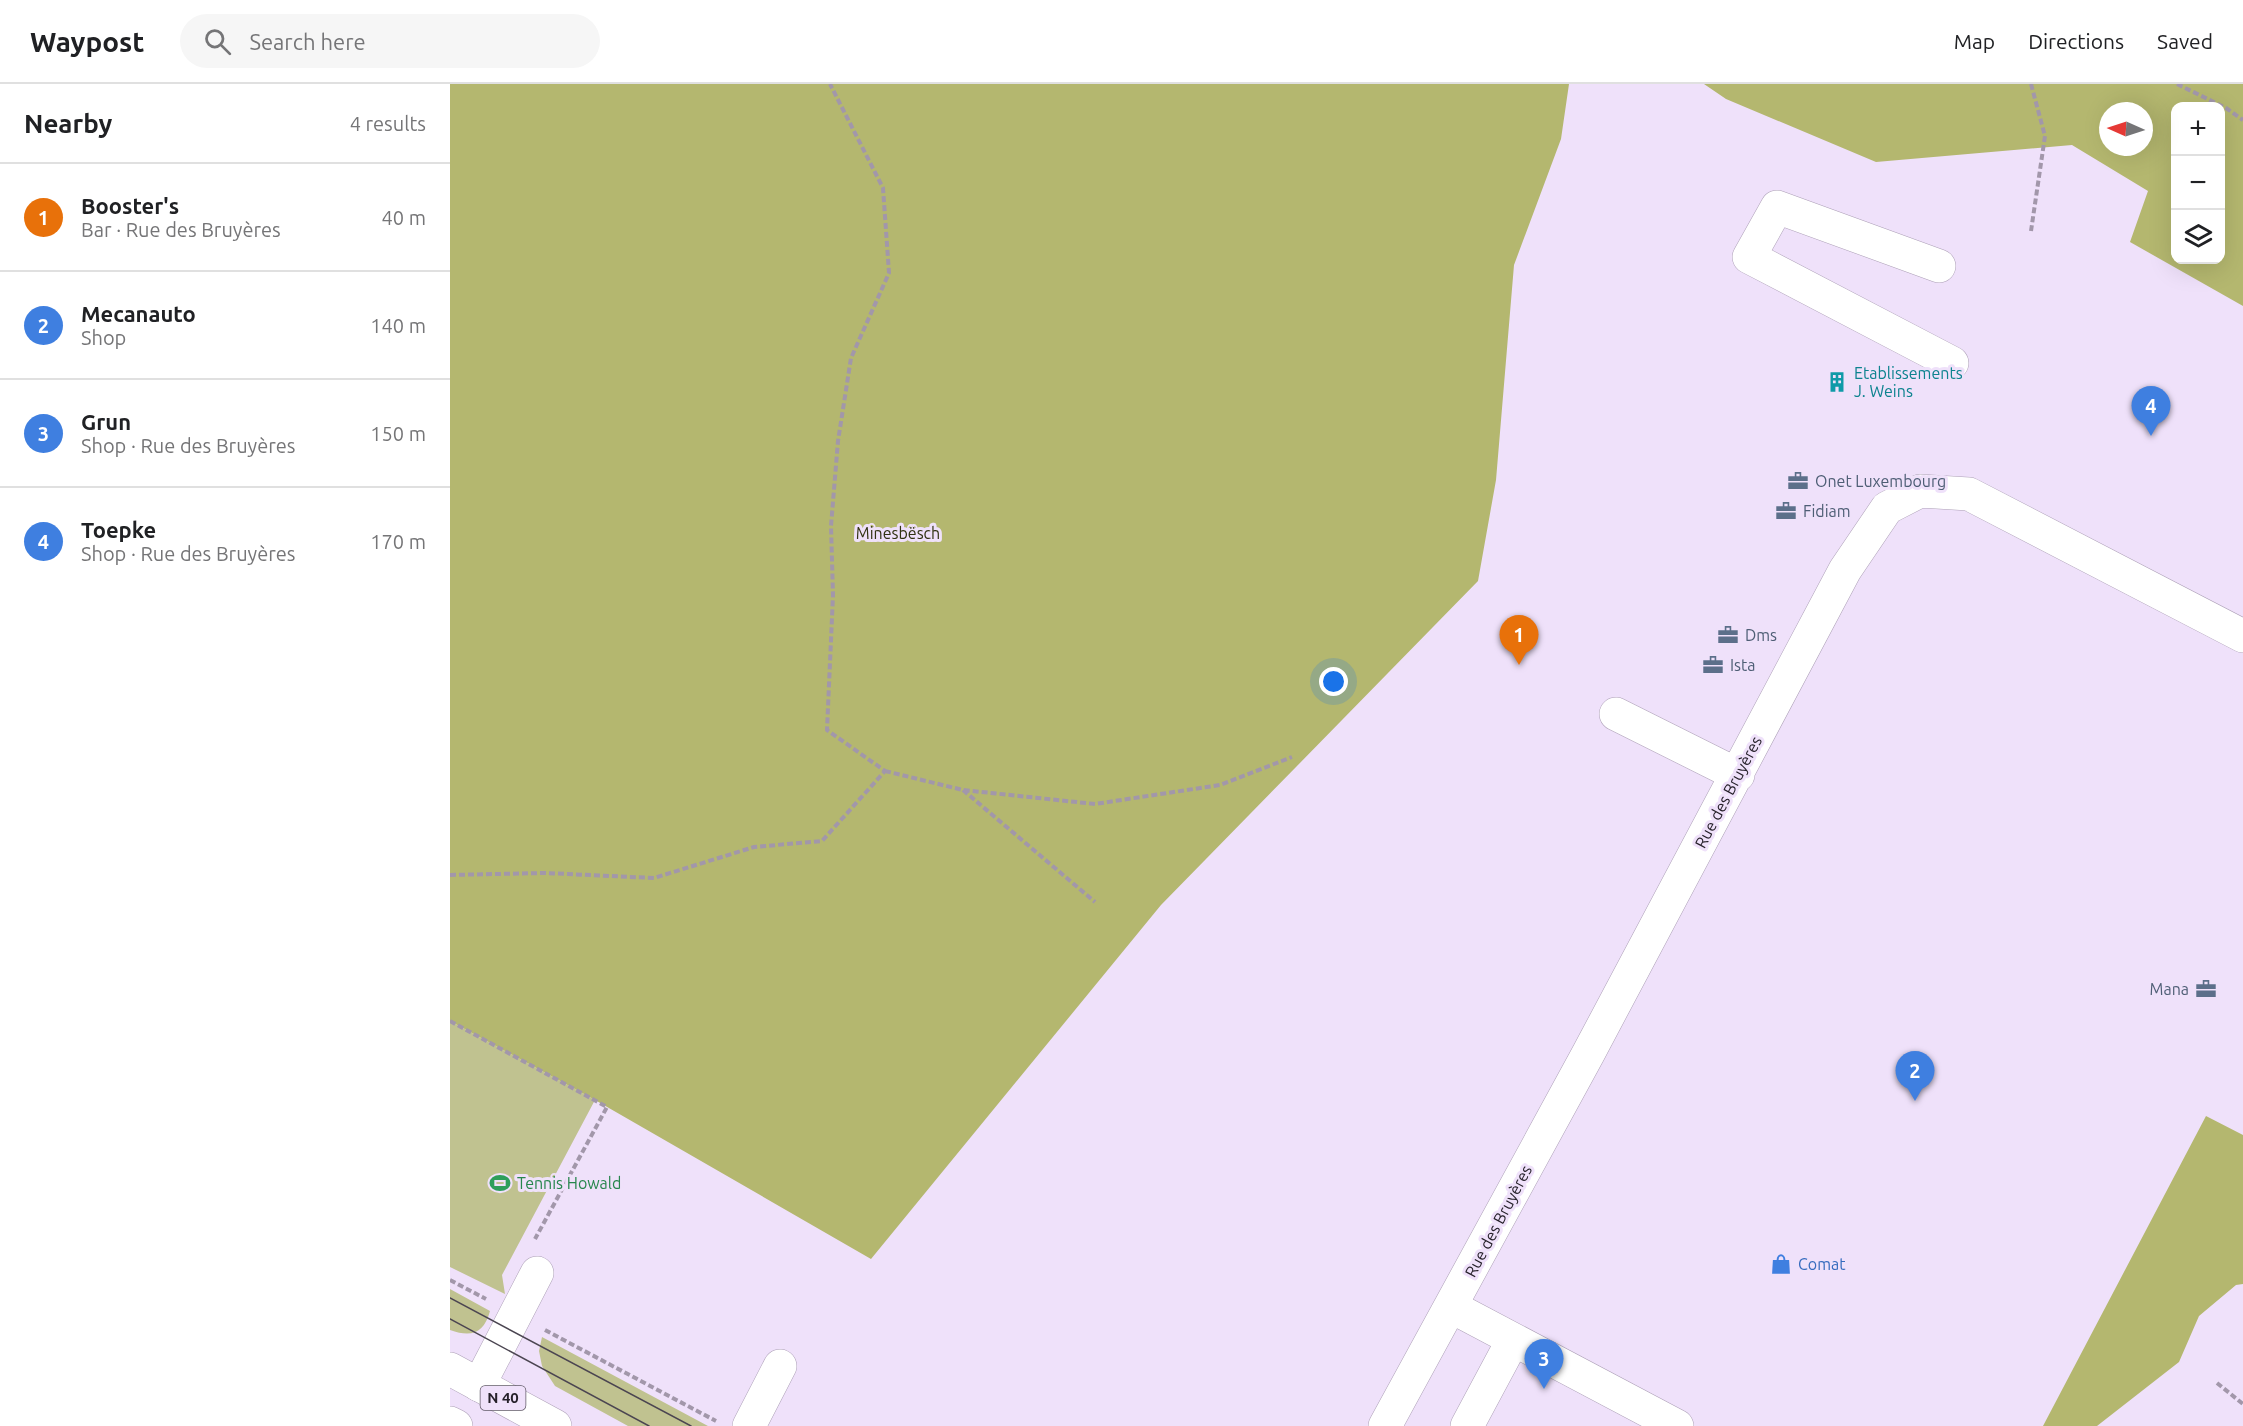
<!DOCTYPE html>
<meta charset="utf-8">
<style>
body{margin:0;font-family:Ubuntu,sans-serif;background:#f6f6f6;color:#202124}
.controls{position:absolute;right:18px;top:18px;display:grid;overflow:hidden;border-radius:12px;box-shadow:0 6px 24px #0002}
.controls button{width:54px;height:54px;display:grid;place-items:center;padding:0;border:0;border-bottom:2px solid #e0e0e0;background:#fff;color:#202124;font:30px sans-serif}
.compass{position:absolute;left:1649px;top:18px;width:54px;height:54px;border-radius:50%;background:#fff;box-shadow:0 6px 24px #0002;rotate:273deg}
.you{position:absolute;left:884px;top:598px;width:21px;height:21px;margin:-15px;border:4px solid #fff;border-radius:50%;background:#1a73e8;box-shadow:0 0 0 9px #1a73e833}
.badge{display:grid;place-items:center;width:39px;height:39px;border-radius:50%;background:#ea580c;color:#fff;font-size:20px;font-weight:700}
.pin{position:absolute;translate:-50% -50px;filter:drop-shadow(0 2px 3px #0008)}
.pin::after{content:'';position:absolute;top:32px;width:21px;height:18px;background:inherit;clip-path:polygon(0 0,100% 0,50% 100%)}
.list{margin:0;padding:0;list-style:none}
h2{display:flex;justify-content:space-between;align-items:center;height:78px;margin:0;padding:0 24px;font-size:26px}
h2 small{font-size:20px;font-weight:400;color:#757577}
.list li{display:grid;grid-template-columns:39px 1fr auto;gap:18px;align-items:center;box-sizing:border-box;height:108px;padding:0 24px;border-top:2px solid #e0e0e0}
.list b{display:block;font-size:22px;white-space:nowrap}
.list p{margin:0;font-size:20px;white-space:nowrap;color:#757577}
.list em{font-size:20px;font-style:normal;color:#757577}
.icon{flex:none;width:33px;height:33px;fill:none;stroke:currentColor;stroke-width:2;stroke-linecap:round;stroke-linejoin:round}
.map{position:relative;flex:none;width:1793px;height:1342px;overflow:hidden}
header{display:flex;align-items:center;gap:36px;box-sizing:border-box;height:84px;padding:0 30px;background:#fff;border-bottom:2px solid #e0e0e0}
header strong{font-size:28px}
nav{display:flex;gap:33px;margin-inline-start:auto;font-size:21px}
.search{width:420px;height:54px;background:#f6f6f6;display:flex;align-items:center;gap:15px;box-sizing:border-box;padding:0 21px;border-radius:33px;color:#757577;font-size:22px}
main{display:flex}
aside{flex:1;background:#fff}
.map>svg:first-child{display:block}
.green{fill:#c0c290}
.forest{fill:#b4b76f;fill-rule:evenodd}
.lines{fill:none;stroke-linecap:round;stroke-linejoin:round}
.minor-casing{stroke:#ada0b7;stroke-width:34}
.major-casing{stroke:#ada0b7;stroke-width:34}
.path{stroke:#a297aa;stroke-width:4;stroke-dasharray:6 3;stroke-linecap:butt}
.minor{stroke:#fff;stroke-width:33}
.major{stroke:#fff;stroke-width:33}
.tram{stroke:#4b4551;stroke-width:1.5}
.labels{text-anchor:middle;stroke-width:6;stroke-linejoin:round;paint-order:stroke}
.shield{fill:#efe1fa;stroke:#625b68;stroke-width:1.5}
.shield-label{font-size:15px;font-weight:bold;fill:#26212a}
.culture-label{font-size:16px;fill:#0d838f;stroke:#efe1fa;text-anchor:start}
.service-label{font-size:16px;fill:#4e5e75;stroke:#efe1fa;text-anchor:start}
.park-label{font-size:16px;fill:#313212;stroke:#efe1fa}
.street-label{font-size:16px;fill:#26212a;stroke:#efe1fa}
.leisure-label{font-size:16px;fill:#27864d;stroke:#efe1fa;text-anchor:start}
.shop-label{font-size:16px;fill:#366cbe;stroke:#efe1fa;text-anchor:start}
</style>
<header>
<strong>Waypost</strong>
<div class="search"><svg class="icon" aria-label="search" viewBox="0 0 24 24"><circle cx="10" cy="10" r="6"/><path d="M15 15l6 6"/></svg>Search here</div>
<nav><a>Map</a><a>Directions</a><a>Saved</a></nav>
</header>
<main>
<aside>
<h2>Nearby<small>4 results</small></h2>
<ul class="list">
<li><span class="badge" style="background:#e8710a">1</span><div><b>Booster's</b><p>Bar · Rue des Bruyères</p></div><em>40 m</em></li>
<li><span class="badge" style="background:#3f7fe0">2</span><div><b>Mecanauto</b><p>Shop</p></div><em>140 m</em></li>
<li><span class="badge" style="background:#3f7fe0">3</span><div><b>Grun</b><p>Shop · Rue des Bruyères</p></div><em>150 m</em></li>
<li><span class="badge" style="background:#3f7fe0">4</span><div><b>Toepke</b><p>Shop · Rue des Bruyères</p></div><em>170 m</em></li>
</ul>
</aside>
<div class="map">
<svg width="1793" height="1342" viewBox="0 0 1793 1342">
<rect width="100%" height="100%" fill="#efe1fa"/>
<path class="green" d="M0 937 145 1016 52 1191 55 1210 0 1183Z
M0 1205 40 1227C34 1249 22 1254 0 1246Z
M92 1253 258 1342H178L105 1302 92 1282 89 1267Z"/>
<path class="forest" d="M0 0H1119L1111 55 1064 181 1046 396 1028 497 711 821 421 1175 145 1016 0 937Z
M1254 0H1793V222L1680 158 1698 107 1622 61 1426 78 1276 15ZM1770 22V176H1726V22ZM1658 27H1694V63H1658Z
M1756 1032 1793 1051V1200L1786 1201 1749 1232 1729 1278 1647 1342H1593Z"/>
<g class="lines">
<g class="minor-casing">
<path id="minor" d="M1489 182 1327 123 1299 173 1502 279
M1166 630 1288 691
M1002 1223 1227 1342
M29 1301 87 1189
M299 1342 330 1282
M935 1342 1138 970 1395 486 1437 424 1470 407 1519 410 1793 552
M1017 1342 1063 1256"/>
</g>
<g class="major-casing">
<path id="major" d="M0 1285 105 1342
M0 1339 6 1342"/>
</g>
<path class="path" d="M1581 0 1595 52 1581 147
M1727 0 1776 24 1793 36
M435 687 513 706 645 720 770 701 842 673
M513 706 645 818
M0 791 95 789 204 794 304 763 372 757 435 687 377 646 383 511 381 442 388 357 401 274 439 189 433 104 380 0
M0 937 157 1023 85 1155
M0 1196 36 1215
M95 1246 266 1337
M1767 1299 1793 1320"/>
<use href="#minor" class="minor"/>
<use href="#major" class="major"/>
<path class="tram" d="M0 1214 241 1342
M0 1235 199 1342"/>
</g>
<defs>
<g id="building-bare" transform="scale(1.62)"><path d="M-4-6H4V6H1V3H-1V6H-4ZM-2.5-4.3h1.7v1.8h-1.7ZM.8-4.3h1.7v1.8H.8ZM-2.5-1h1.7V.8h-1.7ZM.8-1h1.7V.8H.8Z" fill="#0f9aa8" stroke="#efe1fa" stroke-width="2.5" paint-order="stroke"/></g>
<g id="office-bare" transform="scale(1.62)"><path d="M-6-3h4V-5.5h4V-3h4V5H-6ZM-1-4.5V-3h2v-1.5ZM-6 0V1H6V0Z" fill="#5c6f8a" stroke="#efe1fa" stroke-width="2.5" paint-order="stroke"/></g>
<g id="stadium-bare" transform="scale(1.62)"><path d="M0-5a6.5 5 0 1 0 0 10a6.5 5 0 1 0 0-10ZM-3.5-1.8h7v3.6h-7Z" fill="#2e9e5b" stroke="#efe1fa" stroke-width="2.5" paint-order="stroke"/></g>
<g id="shop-bare" transform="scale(1.62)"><path d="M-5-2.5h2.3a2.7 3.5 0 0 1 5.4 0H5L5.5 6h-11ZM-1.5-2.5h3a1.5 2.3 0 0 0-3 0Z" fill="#3f7fe0" stroke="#efe1fa" stroke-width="2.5" paint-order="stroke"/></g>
</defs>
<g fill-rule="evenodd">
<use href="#building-bare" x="1387" y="298"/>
<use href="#office-bare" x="1348" y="397"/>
<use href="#office-bare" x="1336" y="427"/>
<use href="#office-bare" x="1278" y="551"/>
<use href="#office-bare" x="1263" y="581"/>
<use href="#office-bare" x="1756" y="905"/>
<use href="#stadium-bare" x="50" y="1099"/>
<use href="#shop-bare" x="1331" y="1180"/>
</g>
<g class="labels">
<rect class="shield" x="30.5" y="1302" width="45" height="24" rx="4.5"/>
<g class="shield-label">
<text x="53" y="1319">N 40</text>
</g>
<g class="culture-label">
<text x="1404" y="295">Etablissements<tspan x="1404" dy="18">J. Weins</tspan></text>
</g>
<g class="service-label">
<text x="1365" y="403">Onet Luxembourg</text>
<text x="1353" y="433">Fidiam</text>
<text x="1295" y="557">Dms</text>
<text x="1280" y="587">Ista</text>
<text x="1739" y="911" text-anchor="end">Mana</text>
</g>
<g class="park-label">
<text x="448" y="455">Minesbësch</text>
</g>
<g class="street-label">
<text transform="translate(1278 708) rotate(-62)" y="6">Rue des Bruyères</text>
<text transform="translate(1048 1137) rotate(-62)" y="6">Rue des Bruyères</text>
</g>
<g class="leisure-label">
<text x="67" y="1105">Tennis Howald</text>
</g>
<g class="shop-label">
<text x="1348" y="1186">Comat</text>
</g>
</g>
</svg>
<div class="controls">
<button>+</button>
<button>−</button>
<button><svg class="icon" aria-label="layers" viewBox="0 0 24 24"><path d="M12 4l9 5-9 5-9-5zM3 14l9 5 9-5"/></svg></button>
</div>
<svg class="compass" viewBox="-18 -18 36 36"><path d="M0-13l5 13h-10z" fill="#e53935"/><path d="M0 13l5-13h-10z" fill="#757577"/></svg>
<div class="you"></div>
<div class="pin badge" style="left:1069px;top:581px;background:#e8710a">1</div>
<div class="pin badge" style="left:1465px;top:1017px;background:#3f7fe0">2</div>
<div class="pin badge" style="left:1094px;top:1305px;background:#3f7fe0">3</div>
<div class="pin badge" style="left:1701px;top:352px;background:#3f7fe0">4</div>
</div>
</main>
